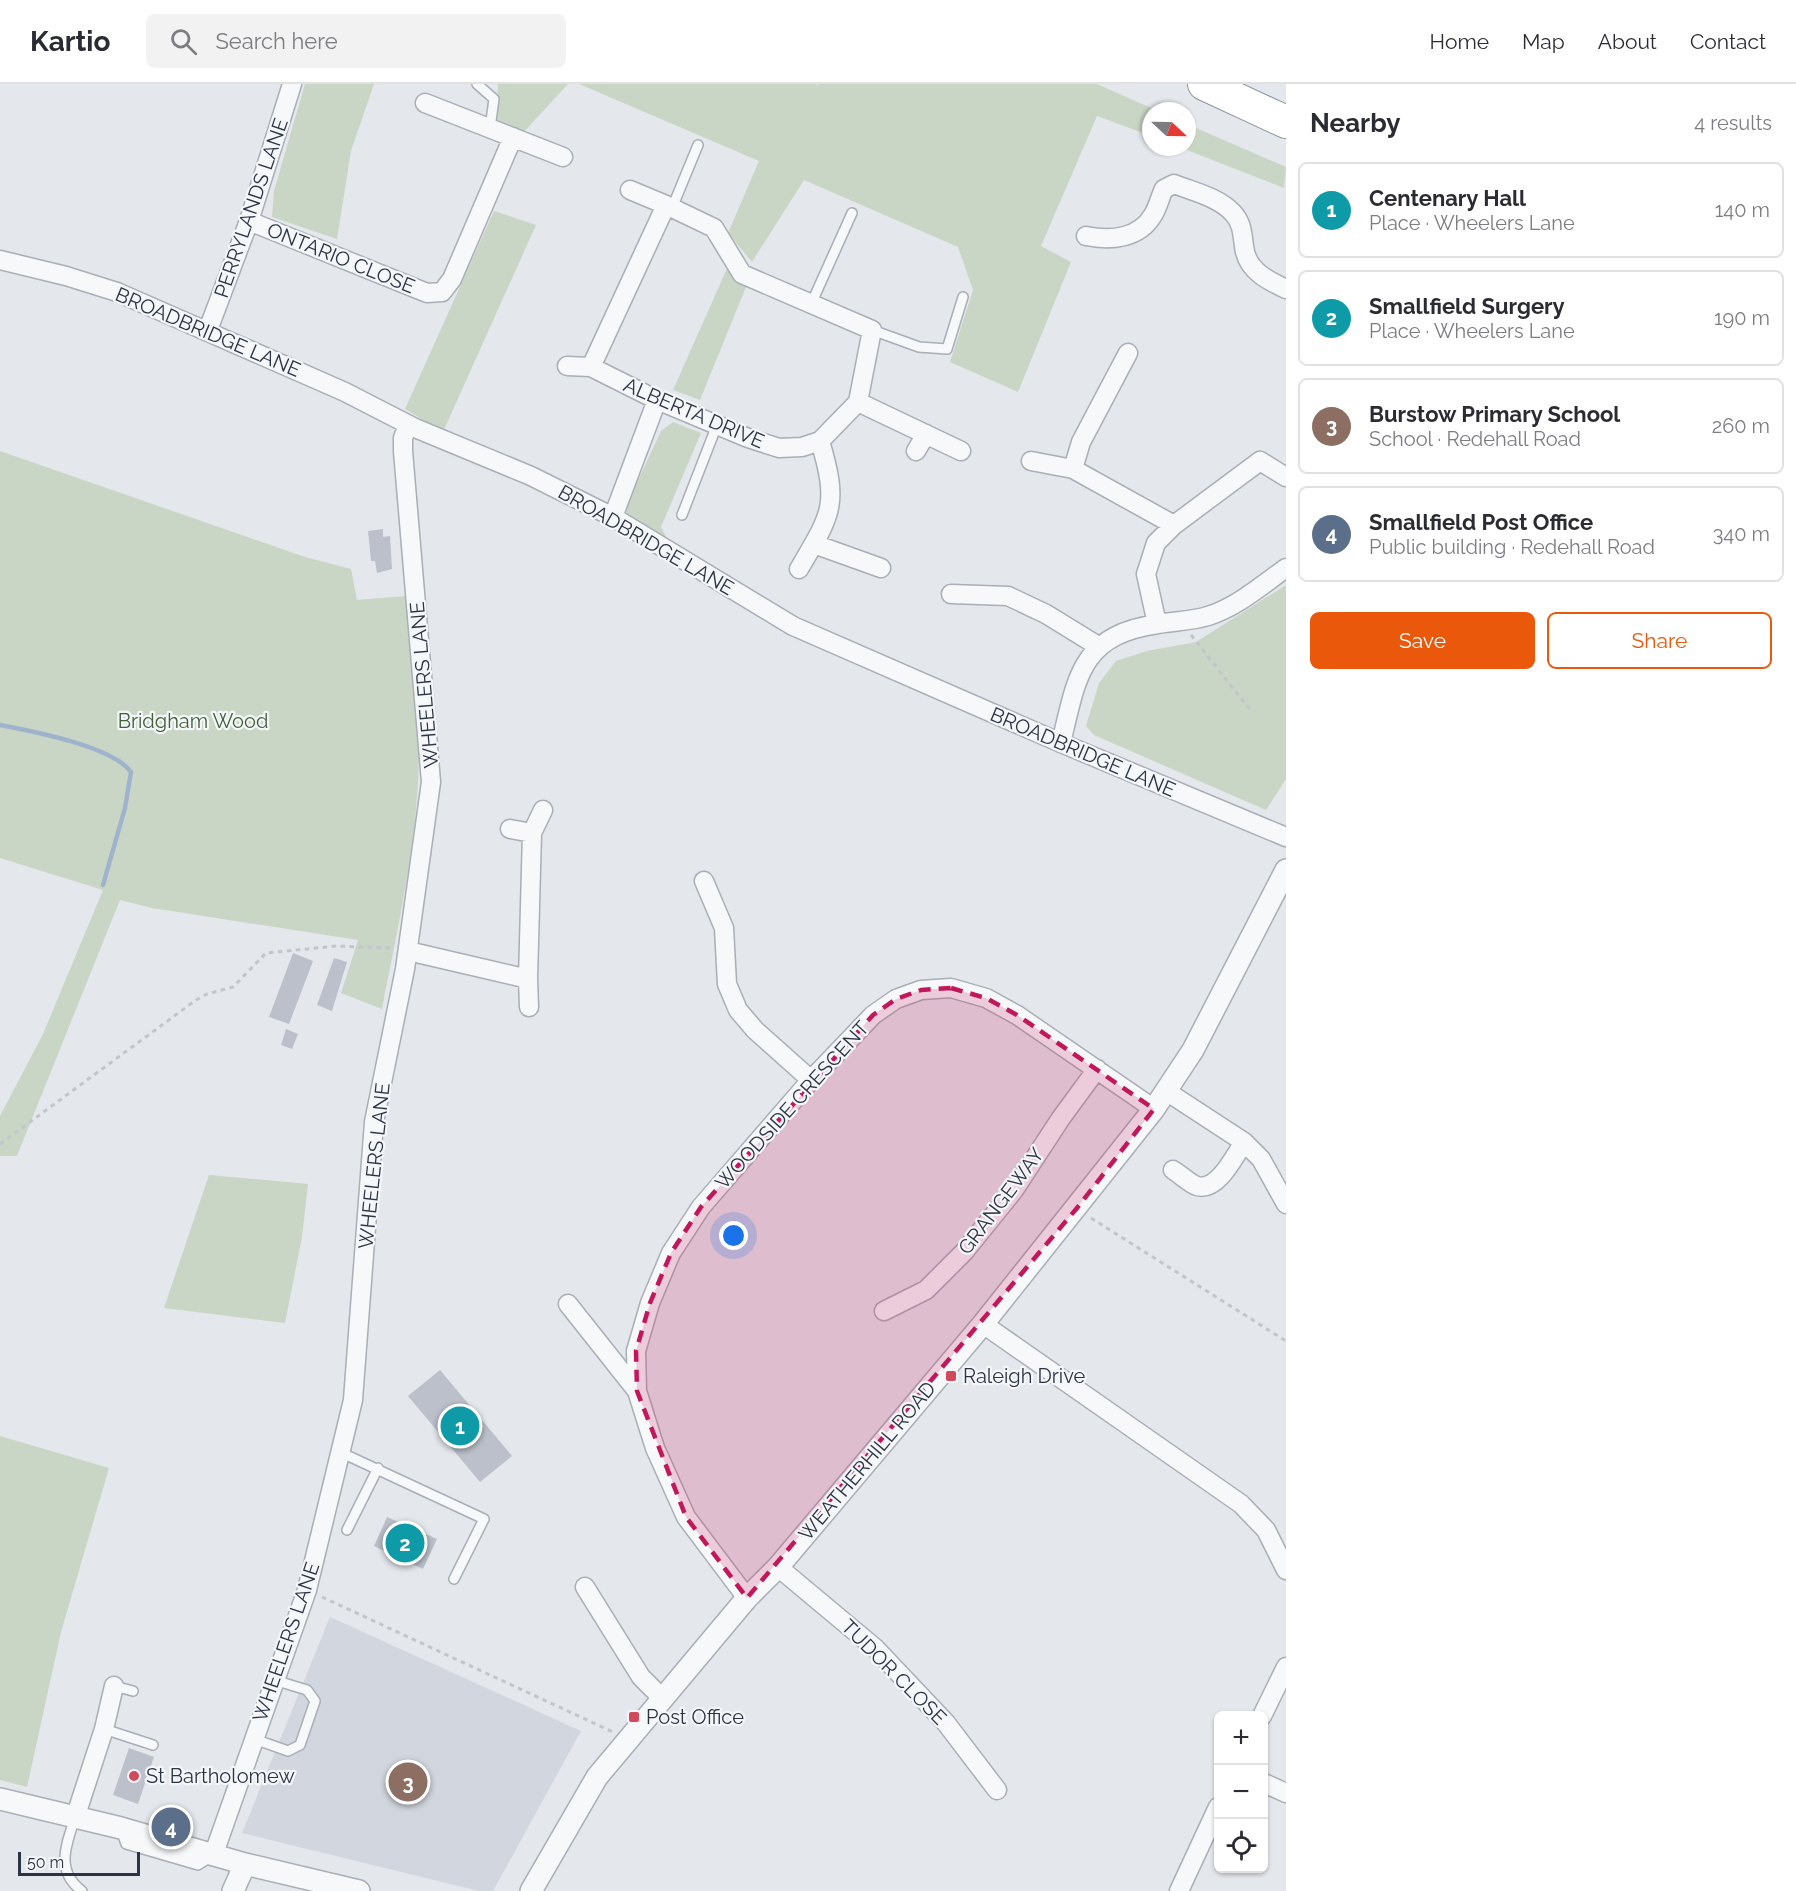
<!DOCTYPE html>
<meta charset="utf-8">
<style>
body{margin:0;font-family:Raleway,sans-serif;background:#f2f2f3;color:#2b2b33}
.controls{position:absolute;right:18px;bottom:18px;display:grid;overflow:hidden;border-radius:9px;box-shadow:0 2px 4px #0004}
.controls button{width:54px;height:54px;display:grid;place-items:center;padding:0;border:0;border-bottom:2px solid #e1e1e2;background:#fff;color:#2b2b33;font:30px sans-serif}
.compass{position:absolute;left:1142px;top:18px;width:54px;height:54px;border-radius:50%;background:#fff;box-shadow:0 2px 4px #0004;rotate:112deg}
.scale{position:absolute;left:18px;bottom:15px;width:122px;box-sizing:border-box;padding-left:6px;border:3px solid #2b3445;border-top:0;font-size:16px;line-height:21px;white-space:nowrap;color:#2b3445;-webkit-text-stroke:4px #f4f6f9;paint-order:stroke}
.you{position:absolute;left:734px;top:1152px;width:21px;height:21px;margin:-15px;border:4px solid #fff;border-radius:50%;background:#1a73e8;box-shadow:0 0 0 9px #1a73e833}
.badge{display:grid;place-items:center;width:39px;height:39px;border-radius:50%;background:#ea580c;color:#fff;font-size:20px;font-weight:700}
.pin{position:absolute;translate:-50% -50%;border:3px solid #fff;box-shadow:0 2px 6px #0006}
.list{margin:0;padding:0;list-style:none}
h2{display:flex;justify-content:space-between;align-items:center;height:78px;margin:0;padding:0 24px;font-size:26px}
h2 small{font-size:20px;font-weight:400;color:#7c7c81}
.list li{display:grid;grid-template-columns:39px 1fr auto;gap:18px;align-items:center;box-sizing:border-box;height:96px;margin:0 12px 12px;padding:0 12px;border:2px solid #e1e1e2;border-radius:9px}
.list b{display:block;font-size:22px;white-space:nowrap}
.list p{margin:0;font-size:20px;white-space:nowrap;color:#7c7c81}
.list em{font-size:20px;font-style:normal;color:#7c7c81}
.actions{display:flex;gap:12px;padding:18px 24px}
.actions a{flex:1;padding:14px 0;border:2px solid #ea580c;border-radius:9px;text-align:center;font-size:21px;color:#ea580c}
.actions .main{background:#ea580c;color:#fff}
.icon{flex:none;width:33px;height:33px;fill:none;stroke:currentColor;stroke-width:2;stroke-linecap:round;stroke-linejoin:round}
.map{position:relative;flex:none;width:1286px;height:1807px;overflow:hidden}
header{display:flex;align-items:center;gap:36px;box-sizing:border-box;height:84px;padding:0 30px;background:#fff;border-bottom:2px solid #e1e1e2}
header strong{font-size:28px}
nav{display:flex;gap:33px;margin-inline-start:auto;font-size:21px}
.search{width:420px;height:54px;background:#f2f2f3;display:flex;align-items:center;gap:15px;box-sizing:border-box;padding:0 21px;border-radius:9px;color:#7c7c81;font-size:22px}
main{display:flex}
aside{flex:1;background:#fff}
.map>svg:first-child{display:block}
.built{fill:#d2d6de}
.green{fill:#c9d6c5}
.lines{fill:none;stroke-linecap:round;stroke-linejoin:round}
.stream{stroke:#9fb4cc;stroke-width:4.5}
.building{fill:#bbc0ca}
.service-casing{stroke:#a9aeb7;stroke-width:12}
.minor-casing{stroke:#a9aeb7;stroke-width:21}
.tertiary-casing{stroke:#a9aeb7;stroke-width:24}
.motorway-casing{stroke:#8b94a3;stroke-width:34}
.path{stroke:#c2c5cb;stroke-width:3;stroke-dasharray:4.5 4.5;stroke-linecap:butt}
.service{stroke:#f7f8fa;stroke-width:9}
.minor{stroke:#f7f8fa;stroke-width:18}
.tertiary{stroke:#f7f8fa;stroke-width:21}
.motorway{stroke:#fff;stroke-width:32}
.marked{fill:#c2185b;fill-opacity:0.2;stroke:#c2185b;stroke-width:4.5;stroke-dasharray:12 8;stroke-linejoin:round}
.poi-dot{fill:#d1495b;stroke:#f4f6f9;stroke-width:2}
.labels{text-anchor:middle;stroke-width:4.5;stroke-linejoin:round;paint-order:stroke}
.street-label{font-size:20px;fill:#2b3445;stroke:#f4f6f9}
.park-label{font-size:20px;fill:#3f6138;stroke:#f4f6f9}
.poi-label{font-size:20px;fill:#2b3445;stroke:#f4f6f9;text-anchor:start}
</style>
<header>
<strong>Kartio</strong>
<div class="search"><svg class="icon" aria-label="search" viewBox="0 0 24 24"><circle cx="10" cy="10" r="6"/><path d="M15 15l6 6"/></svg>Search here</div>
<nav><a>Home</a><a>Map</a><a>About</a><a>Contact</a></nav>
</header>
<main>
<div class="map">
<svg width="1286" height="1807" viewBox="0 0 1286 1807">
<rect width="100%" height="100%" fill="#e4e7ec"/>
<path class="built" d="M330 1533 581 1647 493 1807H479L242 1749Z"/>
<path class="green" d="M305 0H374L351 67 337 155 272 133 274 107Z
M498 0H568L523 49 496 38Z
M579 0H815L821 3 817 0H1097L1158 27H1151V52L1097 32 1041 162 1071 178 1018 308 950 278 973 206 958 163 804 96 752 178 728 149 759 77Z
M1187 40 1286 83 1284 104 1179 63H1187Z
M494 127 536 141 443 348 405 325Z
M729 180 746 203 700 316 673 306Z
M673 338 701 349 661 443 675 470 622 431 661 347Z
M0 367 305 473 351 485 357 516 405 512C410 564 420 619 419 671 418 756 398 842 382 925L341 909 358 856 152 824 120 816 17 1072H0V1032L43 950 103 806 0 774Z
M1286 501V695L1266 726 1094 651 1086 642 1099 599 1116 577 1147 567 1196 558Z
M209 1091 308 1100 302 1153 285 1239 164 1224Z
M0 1352 109 1384 61 1548 27 1703 0 1696Z"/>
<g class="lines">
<path class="stream" d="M0 641C31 647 112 662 131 688L125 724 103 801"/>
</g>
<path class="building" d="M383 445V453L390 452 392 485 377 489 375 477H371L368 447Z
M293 869 313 877 289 940 269 933Z
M334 874 347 878 332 927 317 921Z
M286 945 298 950 292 965 281 961Z
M440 1286 512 1372 480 1398 408 1312Z
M387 1433 437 1455 423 1485 374 1462Z
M129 1664 154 1673 138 1720 113 1711Z"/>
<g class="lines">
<g class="service-casing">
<path id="service" d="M477 0 494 15 490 44
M672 124 698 61
M812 218 852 129
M872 246 919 263 947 265 963 213
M682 431 717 341
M342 1369 484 1435 454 1495
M347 1446 378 1384
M114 1602 133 1607
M104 1645 153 1661
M254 1655 288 1667 300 1661 315 1617 307 1606 274 1596
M75 1734C66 1761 55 1787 82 1807
M121 1745 126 1760 198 1781 211 1773"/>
</g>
<g class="minor-casing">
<path id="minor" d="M425 19 563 73
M630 106 666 121
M249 137 427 209 442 208 452 195 513 53
M1086 152C1110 157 1139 155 1153 131 1158 123 1160 113 1164 105L1174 100C1194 108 1218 113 1233 129 1244 141 1242 154 1245 168 1250 188 1269 197 1286 205
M0 176 66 192 117 208 345 308 415 344 531 392 613 433 793 542 1061 659 1286 753
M208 246 249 137 292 0
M567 282 591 283 657 316 748 354 779 364 802 363 820 357 858 318 872 246 742 190 714 144 666 121 591 283
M858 318 961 367
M916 367 926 350
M1031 377 1073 385 1174 441
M1073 385 1081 358 1128 269
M613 433 657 316
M814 460 881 484
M799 485C832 429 839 421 820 357
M951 510 1008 512 1046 530 1098 562
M1157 540 1146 490 1156 459 1174 441 1260 377 1286 393
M1061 659C1077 593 1080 551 1158 540 1175 537 1191 537 1208 532 1237 523 1262 501 1286 484
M532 749 543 726
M704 797 724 844 727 900 738 926 755 946 811 996
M408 867 528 895 532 749 510 745
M528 895 529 923
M1166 1007 1244 1058 1261 1075 1286 1120
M1173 1086C1180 1090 1190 1100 1197 1102 1218 1108 1235 1071 1244 1058
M568 1220 637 1307
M884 1227 926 1206 964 1168 1014 1106 1061 1034 1097 985
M983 1240 1241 1420 1266 1446 1286 1486
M778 1483 875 1564 946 1639 997 1706
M585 1503 641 1593 662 1614
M747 1514 686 1433 655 1364 637 1307 636 1267 650 1219 671 1169 701 1123 811 996 873 931 896 915 921 906 951 904 986 914 1017 931 1154 1025
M1262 1632 1286 1583
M1264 1699 1286 1709
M75 1734 104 1645 114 1602
M213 1772 307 1506 353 1316 374 1038 405 885 431 698 403 367V354L408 341
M1179 1807 1218 1723"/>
</g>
<g class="tertiary-casing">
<path id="tertiary" d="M0 1715 121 1744 245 1780 359 1807
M233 1807 245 1780
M531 1807 597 1693 747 1514 778 1483 983 1240 1154 1025 1193 966 1286 786"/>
</g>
<g class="motorway-casing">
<path id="motorway" d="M1204 0 1286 38"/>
</g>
<path class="path" d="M1191 551 1251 627
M0 1060 196 916 207 910 233 903 266 869 337 862 391 864
M1091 1134 1286 1257
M322 1513 613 1648"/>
<use href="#service" class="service"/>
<use href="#minor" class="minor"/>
<use href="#tertiary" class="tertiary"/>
<use href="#motorway" class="motorway"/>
</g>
<path class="marked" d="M951 904 986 914 1017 931 1154 1025 1077 1124 747 1514 686 1433 637 1307 636 1267 650 1219 671 1169 701 1123 873 931 896 915 921 906Z"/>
<g class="poi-dot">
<rect x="945" y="1286" width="12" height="12" rx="3"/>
<rect x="628" y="1627" width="12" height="12" rx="3"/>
<circle cx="134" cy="1692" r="6"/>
</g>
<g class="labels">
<g class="street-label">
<text transform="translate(251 124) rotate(-71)" y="7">PERRYLANDS LANE</text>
<text transform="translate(341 174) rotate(22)" y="7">ONTARIO CLOSE</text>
<text transform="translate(208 248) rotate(23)" y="7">BROADBRIDGE LANE</text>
<text transform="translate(694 329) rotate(23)" y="7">ALBERTA DRIVE</text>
<text transform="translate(646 456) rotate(30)" y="7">BROADBRIDGE LANE</text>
<text transform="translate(424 601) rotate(-95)" y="7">WHEELERS LANE</text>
<text transform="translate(1083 668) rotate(23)" y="7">BROADBRIDGE LANE</text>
<text transform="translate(792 1021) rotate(-48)" y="7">WOODSIDE CRESCENT</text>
<text transform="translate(374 1082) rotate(-84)" y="7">WHEELERS LANE</text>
<text transform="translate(1001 1117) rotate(-53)" y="7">GRANGEWAY</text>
<text transform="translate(867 1377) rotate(-50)" y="7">WEATHERHILL ROAD</text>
<text transform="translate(286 1558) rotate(-71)" y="7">WHEELERS LANE</text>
<text transform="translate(894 1588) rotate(45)" y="7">TUDOR CLOSE</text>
</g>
<g class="park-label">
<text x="193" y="644">Bridgham Wood</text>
</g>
<g class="poi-label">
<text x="963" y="1299">Raleigh Drive</text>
<text x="646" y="1640">Post Office</text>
<text x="146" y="1699">St Bartholomew</text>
</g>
</g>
</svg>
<div class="controls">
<button>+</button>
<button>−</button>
<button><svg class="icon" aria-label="locate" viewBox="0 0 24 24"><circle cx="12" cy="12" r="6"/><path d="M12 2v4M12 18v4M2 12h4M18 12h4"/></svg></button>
</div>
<svg class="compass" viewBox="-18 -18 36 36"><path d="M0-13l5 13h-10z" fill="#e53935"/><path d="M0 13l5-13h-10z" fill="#7c7c81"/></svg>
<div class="scale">50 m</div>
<div class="you"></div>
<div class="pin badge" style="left:460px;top:1342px;background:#0f9aa8">1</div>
<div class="pin badge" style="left:405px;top:1459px;background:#0f9aa8">2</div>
<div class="pin badge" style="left:408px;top:1698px;background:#8d6e63">3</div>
<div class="pin badge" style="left:171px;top:1743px;background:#5c6f8a">4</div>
</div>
<aside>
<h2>Nearby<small>4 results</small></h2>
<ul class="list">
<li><span class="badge" style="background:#0f9aa8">1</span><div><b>Centenary Hall</b><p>Place · Wheelers Lane</p></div><em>140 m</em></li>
<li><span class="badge" style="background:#0f9aa8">2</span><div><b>Smallfield Surgery</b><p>Place · Wheelers Lane</p></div><em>190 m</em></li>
<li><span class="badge" style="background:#8d6e63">3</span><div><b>Burstow Primary School</b><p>School · Redehall Road</p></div><em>260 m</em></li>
<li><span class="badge" style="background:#5c6f8a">4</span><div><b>Smallfield Post Office</b><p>Public building · Redehall Road</p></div><em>340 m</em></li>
</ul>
<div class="actions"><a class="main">Save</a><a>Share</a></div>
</aside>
</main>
